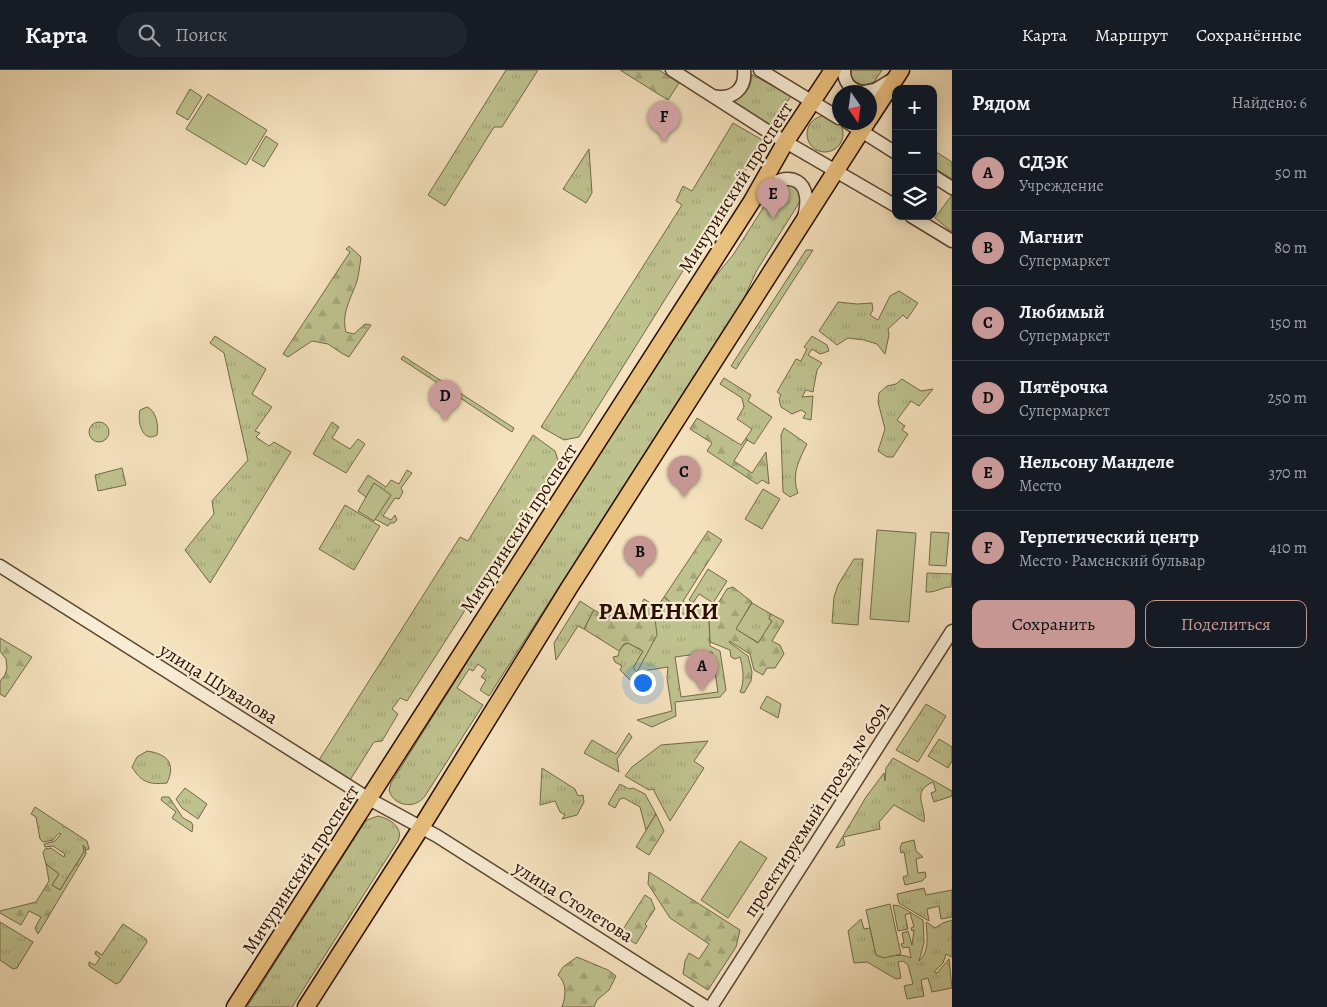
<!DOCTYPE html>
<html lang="ru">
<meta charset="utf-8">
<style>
body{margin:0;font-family:Alegreya,serif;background:#20242c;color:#f1f3f6}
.controls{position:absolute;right:15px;top:15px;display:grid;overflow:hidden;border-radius:10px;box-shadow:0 2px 12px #0003}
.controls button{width:45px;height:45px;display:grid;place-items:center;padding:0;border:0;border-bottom:1px solid #363941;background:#171b24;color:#f1f3f6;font:25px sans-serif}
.compass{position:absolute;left:832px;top:15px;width:45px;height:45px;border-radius:50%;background:#171b24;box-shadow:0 2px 12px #0003;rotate:167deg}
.you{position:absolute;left:642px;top:612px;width:18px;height:18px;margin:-12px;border:4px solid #fff;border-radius:50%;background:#1a73e8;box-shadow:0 0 0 8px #1a73e833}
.badge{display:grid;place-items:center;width:32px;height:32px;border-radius:50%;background:#c59692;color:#111;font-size:16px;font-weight:700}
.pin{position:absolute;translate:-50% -41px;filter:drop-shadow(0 1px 2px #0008)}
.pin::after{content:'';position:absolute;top:26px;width:18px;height:15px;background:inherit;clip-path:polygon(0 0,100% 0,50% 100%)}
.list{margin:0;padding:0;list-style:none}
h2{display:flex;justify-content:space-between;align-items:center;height:65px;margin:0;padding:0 20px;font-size:21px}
h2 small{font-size:16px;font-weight:400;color:#9ea1a6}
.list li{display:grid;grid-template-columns:32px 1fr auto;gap:15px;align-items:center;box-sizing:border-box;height:75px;padding:0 20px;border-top:1px solid #363941}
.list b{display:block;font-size:19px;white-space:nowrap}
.list p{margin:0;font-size:16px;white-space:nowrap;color:#9ea1a6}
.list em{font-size:16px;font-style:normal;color:#9ea1a6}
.actions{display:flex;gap:10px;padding:15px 20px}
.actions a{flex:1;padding:11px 0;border:1px solid #c59692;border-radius:10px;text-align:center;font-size:18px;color:#c59692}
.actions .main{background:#c59692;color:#111}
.icon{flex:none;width:28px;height:28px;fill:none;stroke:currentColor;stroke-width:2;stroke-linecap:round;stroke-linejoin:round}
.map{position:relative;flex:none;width:952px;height:937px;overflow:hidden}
header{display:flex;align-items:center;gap:30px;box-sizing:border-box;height:70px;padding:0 25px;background:#171b24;border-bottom:1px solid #363941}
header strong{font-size:24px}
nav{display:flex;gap:28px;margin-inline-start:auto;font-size:18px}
.search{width:350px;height:45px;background:#20242c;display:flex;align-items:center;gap:12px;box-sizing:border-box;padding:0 18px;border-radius:28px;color:#9ea1a6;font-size:19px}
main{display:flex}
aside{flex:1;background:#171b24}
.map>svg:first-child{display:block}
.grass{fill:url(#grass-tufts);stroke:#746848;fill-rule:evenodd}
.forest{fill:url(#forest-firs);stroke:#746848}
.garden{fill:#bec28f;stroke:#746848}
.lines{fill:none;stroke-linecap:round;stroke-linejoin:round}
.minor-casing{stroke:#5c442f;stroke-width:15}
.major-casing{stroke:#2a0f00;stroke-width:19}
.minor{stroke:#f8ecd4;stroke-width:12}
.major{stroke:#eac07e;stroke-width:16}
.labels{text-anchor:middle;stroke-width:4.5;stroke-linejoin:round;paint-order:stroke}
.street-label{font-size:19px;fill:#2a0f00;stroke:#f8ecd4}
.district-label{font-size:24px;font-weight:bold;letter-spacing:1px;fill:#2a0f00;stroke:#f8ecd4}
</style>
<header>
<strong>Карта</strong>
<div class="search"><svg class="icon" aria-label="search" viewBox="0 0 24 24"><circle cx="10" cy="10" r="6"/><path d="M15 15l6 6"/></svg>Поиск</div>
<nav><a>Карта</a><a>Маршрут</a><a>Сохранённые</a></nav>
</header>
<main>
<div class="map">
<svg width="952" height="937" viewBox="0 0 952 937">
<defs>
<pattern id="grass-tufts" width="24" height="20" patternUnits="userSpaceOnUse" patternTransform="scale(1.25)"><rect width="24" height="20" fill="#bec28f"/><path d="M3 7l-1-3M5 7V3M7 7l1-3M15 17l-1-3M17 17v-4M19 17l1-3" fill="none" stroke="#a3a67a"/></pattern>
<pattern id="forest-firs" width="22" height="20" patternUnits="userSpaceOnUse" patternTransform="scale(1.25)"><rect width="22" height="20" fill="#bec28f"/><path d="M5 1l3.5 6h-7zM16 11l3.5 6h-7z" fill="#a3a67a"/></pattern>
</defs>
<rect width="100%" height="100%" fill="#f4e1bd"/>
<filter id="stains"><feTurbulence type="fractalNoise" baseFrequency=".004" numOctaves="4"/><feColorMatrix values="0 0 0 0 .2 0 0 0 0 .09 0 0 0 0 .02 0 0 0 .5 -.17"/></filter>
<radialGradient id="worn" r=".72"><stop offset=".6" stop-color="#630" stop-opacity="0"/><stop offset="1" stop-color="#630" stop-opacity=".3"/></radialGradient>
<path class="grass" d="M506 0H538L502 57H494L445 136 428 125Z
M851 0H882L874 12 865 15C856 14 850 9 851 0Z
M751 4 791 26 772 56 730 29C743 28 753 17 751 4Z
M807 64a18 18 0 1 1 36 0a18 18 0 1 1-36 0Z
M733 53 764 71 579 367 564 370 541 357 682 135 676 131 683 116 692 121Z
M589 79 592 123 586 133 563 119Z
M933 80 952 92V109L933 97Z
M789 113 799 121 800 127 799 133 757 200 744 228 489 626 480 620 486 610 481 607 486 600 478 594 473 601 469 599 457 618 483 635 425 726C415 740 393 736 389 720L391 713 529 494 713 209 733 185 772 124 777 118Z
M806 180H813L736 299 731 296Z
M899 221 918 233 907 249 903 245 888 259 889 265 885 284 877 274 864 270 848 268 837 275 819 261 838 232 857 234 872 233 873 240 870 245 878 250 890 226Z
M215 266 266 299 252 324 272 337 255 361 260 363 256 367 269 376 274 372 291 382 210 513 185 480 214 444 212 431 248 390 224 283 210 273Z
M812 266 827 275 829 281 820 284 812 279 808 285 822 293 817 300 813 322 806 320 802 327 813 326 811 350 803 348 806 343 801 340 792 344 781 337 779 329 781 325 777 322 796 289 801 291 807 279 804 277Z
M403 286 514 358 512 362 401 289Z
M724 308 751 325 748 331 772 347 754 374 747 370 746 368 752 359 737 349 744 337 742 328 720 314Z
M902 309 921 321 933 319 919 336 911 331 897 350 905 356 902 360 908 364 893 387H887L878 381 885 359 878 332 879 323 887 316 896 314Z
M332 352 339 357 332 368 350 379 358 369 365 374 346 403 313 384Z
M89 362a10 10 0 1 1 20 0a10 10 0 1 1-20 0Z
M784 358 807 374C799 390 791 405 798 423L790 427 783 422 781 365Z
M533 365 555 381 559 393 407 631 400 628 392 639 398 644 382 671 374 672 350 710 319 690 460 467 468 471Z
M122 398 126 415 98 421 95 405Z
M407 400 412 403 401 418 403 422 399 429 395 428 383 446 391 450 395 445 397 450 394 453H390L388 456 375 449 390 425 374 414 366 427 358 421 368 405 386 417 391 410 399 414Z
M763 419 780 429 762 459 745 449Z
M345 435 380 456 354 500 319 479Z
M854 489H863L858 555 832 553 834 527 838 515Z
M708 499 727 511 713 533 699 524 693 533 689 530Z
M927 503 952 504 951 517C941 517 936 523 926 522Z
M664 527 691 548 695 540 692 537 695 534 712 544 709 548 710 576 720 581 726 620 720 627 675 632 676 646 652 657 637 650 672 641 667 608 668 597 637 602 636 611 632 612 620 600 622 596 615 592 613 587 618 586C619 580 622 575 628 573L643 581 634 598 637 602 655 549 633 547 644 529 657 537ZM712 582 718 622 681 627 675 587Z
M580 531 594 540 584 559 578 556 556 590 554 573Z
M752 533 771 544 769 549 772 551 759 573 735 559Z
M767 626 781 634 778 648 760 638Z
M926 634 946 646 918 692 896 680Z
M629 663 632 667 617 689 619 702 584 683 592 670 616 684Z
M939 669 952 677V691L948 698 928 686Z
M708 671 694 691 704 698 670 751 653 719 649 720 625 706 632 697 661 675Z
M147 681C168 684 176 694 167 713 149 715 141 712 132 697L137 687Z
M893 688 952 721V726L934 732 931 723 936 721 933 712C910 722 927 737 924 752L894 735 879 752 880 759 843 767 845 775 836 778 866 727 884 703 885 711 886 698Z
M542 698 575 719 578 726 583 725 584 732 577 745 562 749 565 745 560 742 555 731 540 735Z
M620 714 629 719 633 718 645 724 656 744 646 760 640 737 624 728 620 729 615 738 608 734Z
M185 718 207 734 198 749 182 738 176 729Z
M35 737 87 771 89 779 86 780 85 777 84 782 60 820 52 815 59 804 46 794 43 783 45 779 51 778 64 787 65 784 53 776 45 777 44 774 55 771 61 764 59 763 53 770 43 772 40 769 36 747 31 744Z
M378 746C390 749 404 757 398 771L292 937H247L363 755 367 750Z
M914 770 916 781 923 787 916 789 918 803 925 802 926 807 922 811 905 815 903 807 908 805 904 782 901 783 900 778 902 773Z
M924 818 926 825 952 820V847L941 849 939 836 927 839 929 851 899 833 897 824Z
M893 835 900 836 923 850 924 873 919 891C930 881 927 865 926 852L935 858 943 853 952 850V887L946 884 943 893 934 902 937 903 949 889 952 918 932 922 928 908 921 910 924 926 907 929 904 916 913 914 908 895 903 891 898 892 901 908 896 909 867 892 854 893 848 861 861 849 864 859 870 858 876 885C891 890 895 881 911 888L909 877 903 878 901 874 904 873 902 863 908 861 912 875 914 860 912 861 911 858 914 857 910 843 905 845 908 859 898 861Z
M0 852 33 872 17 898 13 899 0 890Z
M123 854 146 869 147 872 120 912 116 914 89 896V892L95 895 100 888 95 884 96 881 102 885Z"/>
<path class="forest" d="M620 0H659L679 13 668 30Z
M952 125V162L935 148Z
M349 176 361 187C360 195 359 203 357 211 351 229 341 243 346 262L354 264 365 254 371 255 349 287 343 284 328 274 312 271 288 287 283 284 350 182 346 179Z
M697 348 741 375 746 368 747 370 734 391 752 403 766 382 769 414 762 410 757 414 707 381 712 373 690 359Z
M708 461 722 470 683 531 695 539 691 548 675 539 673 534 664 527Z
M733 517 752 532 736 559 758 573 772 551 769 549 771 544 784 551 772 571 780 575 784 584 775 598H767L763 605 754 600 750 584 729 571 730 573 748 586 752 602 751 611 744 623 740 622C745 612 743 597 740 587L735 589 731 587 730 580 710 572 709 548 727 519Z
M615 536 633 547 655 549 657 565 637 602 633 598 643 581 628 573 624 574 619 581 584 559 594 540 608 548Z
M0 568 32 587 5 627 0 624V611L5 605 7 598 6 589 0 581Z
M162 727H169L183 748 191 752 193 755 192 762 172 748 176 742 161 730Z
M656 744 664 761 649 785 636 777Z
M83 775 85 777 86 784 38 864 35 858 41 847 29 841 21 855 0 843V841L36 832 49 811 46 794 59 804 52 815 60 820 84 782Z
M649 802 740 860 736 877 708 920 683 904 685 891 689 883 699 889 709 874 670 848 648 814Z
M645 825 651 829 655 839 645 854 647 856 636 874 620 864Z
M577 887 608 900 616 906 609 920 597 930 594 937H562C566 926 567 913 558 905L563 897Z"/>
<path class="garden" d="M190 19 202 27 188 50 176 43Z
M208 24 267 60 246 95 186 59Z
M266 66 278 74 264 97 252 90Z
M147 337C156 340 159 356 157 365 142 374 137 350 140 340Z
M374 413 391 425 374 451 358 441Z
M877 460 916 463 909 552 870 549Z
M931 462 949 463 946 496 929 495Z
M740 771 767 788 728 848 701 830Z
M890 834 901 884 884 888 876 885 866 840Z"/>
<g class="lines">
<g class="minor-casing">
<path id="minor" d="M672 0 772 64 896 136
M760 0 839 48
M844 0C844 12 849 18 860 22
M864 22 875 20 893 9
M713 26C732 30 746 20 744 0
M847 52 896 83
M933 106 952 118
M759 123C789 96 816 110 803 150
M911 146 952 171
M0 496 369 729 437 766 706 937
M711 937 952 561"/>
</g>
<g class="major-casing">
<path id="major" d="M869 49 901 0
M235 937 752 131 786 71 833 0
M306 937 422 756 569 518 867 52"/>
</g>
<use href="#minor" class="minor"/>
<use href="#major" class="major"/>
</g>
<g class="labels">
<g class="street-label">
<text transform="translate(735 117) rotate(-58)" y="7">Мичуринский проспект</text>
<text transform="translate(518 458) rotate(-57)" y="7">Мичуринский проспект</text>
<text transform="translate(219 613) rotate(32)" y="7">улица Шувалова</text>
<text transform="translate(816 739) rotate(-57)" y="7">проектируемый проезд № 6091</text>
<text transform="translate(300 799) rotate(-57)" y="7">Мичуринский проспект</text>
<text transform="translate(574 831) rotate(32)" y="7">улица Столетова</text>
</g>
<g class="district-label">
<text x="659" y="549">РАМЕНКИ</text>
</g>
</g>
<rect width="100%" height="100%" filter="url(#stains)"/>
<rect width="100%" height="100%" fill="url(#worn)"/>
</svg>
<div class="controls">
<button>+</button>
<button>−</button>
<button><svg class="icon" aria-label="layers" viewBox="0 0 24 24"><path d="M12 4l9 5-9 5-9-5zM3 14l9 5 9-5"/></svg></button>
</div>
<svg class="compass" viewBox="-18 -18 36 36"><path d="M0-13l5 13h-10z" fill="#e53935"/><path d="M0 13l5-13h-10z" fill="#9ea1a6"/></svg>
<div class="you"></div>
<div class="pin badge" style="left:702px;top:621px">A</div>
<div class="pin badge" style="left:640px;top:507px">B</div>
<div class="pin badge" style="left:684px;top:427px">C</div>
<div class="pin badge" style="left:445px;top:351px">D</div>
<div class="pin badge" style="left:773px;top:149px">E</div>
<div class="pin badge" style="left:664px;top:72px">F</div>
</div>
<aside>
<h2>Рядом<small>Найдено: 6</small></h2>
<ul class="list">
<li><span class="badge">A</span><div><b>СДЭК</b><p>Учреждение</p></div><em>50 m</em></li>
<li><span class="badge">B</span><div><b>Магнит</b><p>Супермаркет</p></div><em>80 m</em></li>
<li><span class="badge">C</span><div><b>Любимый</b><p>Супермаркет</p></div><em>150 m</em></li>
<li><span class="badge">D</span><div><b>Пятёрочка</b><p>Супермаркет</p></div><em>250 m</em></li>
<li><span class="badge">E</span><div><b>Нельсону Манделе</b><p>Место</p></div><em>370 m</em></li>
<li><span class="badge">F</span><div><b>Герпетический центр</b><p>Место · Раменский бульвар</p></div><em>410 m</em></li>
</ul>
<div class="actions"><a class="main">Сохранить</a><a>Поделиться</a></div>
</aside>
</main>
